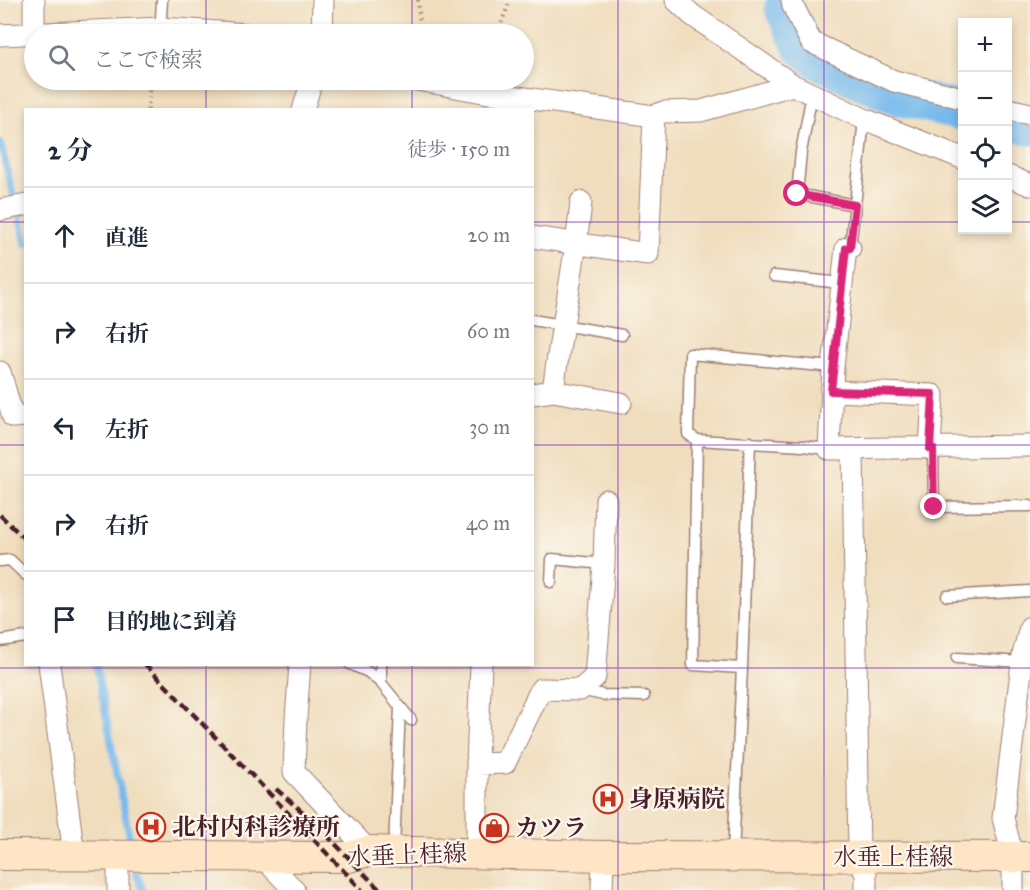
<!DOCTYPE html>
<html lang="ja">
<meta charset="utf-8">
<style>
body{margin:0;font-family:"IM FELL Great Primer","Noto Serif JP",serif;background:#f6f6f7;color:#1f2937}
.controls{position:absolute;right:18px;top:18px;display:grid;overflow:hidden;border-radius:0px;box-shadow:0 3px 9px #0003}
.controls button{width:54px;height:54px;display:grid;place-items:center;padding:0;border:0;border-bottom:2px solid #e0e1e3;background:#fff;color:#1f2937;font:30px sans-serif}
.stop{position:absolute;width:18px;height:18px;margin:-14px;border:4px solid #db2777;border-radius:50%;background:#fff}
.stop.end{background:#db2777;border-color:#fff;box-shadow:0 2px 6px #0008}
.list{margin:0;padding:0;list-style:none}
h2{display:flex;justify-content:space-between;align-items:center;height:78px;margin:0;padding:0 24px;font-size:26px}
h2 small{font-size:20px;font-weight:400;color:#747a83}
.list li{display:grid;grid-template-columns:39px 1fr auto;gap:18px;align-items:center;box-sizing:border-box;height:96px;padding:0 24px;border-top:2px solid #e0e1e3}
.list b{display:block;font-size:22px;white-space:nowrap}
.list em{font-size:20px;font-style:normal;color:#747a83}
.icon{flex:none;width:33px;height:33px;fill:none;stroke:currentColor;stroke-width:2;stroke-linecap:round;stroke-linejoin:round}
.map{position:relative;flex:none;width:1030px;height:890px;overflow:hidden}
.search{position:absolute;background:#fff;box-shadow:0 3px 9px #0003;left:24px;top:24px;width:510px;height:66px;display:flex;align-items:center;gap:15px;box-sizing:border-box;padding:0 21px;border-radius:33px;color:#747a83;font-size:22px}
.panel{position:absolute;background:#fff;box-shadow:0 3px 9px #0003;left:24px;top:108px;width:510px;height:558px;border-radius:0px}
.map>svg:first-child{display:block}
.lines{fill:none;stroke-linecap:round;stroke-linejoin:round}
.stream{stroke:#77b9ec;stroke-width:7}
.river{stroke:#77b9ec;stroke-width:39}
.service-casing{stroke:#9d7e74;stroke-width:13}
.minor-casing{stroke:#9d7e74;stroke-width:23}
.secondary-casing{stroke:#9d7e74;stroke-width:32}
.path{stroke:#9d7e74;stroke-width:4;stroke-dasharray:1.5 4.5;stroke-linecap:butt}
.service{stroke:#fff;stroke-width:10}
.minor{stroke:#fff;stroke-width:21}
.secondary{stroke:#fde5c5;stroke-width:30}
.rail{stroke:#4a1f2b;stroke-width:4.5;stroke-dasharray:9 4.5;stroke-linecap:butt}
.route{stroke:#db2777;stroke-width:8}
.grid{fill:none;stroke:#7b2cbf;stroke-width:1.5;stroke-opacity:0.55}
.labels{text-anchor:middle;stroke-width:4.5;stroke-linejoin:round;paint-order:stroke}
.poi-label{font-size:24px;font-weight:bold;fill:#4a1f2b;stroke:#fbf7ec;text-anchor:start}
.street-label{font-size:24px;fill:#4a1f2b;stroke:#fbf7ec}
</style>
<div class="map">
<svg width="1030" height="890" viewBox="0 0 1030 890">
<rect width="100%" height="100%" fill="#fbf7ec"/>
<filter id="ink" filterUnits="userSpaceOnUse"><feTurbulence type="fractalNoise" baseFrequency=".0167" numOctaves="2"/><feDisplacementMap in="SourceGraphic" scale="12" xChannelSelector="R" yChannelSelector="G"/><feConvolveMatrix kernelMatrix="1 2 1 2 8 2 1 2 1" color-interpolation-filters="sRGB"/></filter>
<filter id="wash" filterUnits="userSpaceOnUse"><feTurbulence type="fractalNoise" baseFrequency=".008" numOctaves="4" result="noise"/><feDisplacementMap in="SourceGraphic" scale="24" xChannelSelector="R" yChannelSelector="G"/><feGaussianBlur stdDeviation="1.35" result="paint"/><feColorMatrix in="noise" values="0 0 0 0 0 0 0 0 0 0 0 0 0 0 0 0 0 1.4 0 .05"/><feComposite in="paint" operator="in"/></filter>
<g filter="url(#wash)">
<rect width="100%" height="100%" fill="#f0ddbd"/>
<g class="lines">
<path class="stream" d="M0 142 26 244
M96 664 131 845
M136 873 143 890"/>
<path class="river" d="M784 8 802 46 820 61 897 96 962 111
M1008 121 1030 126"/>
</g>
</g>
<g filter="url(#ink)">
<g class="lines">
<g class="service-casing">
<path id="service" d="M162 28 161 18 162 0
M812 94 801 152 797 194 855 205 864 119
M850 248 855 205
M774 276 842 283
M532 320 622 335
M697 440 693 665 742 668
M829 449 803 446 697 440 688 434 690 354 833 367
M933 449 934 507 1030 506
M0 561 10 560 26 575
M551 582 552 559 604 564
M947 596 1030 591
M0 641 26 637
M957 658 1023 662
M350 664 368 672 381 683 411 720
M381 683V664
M580 690 603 695 644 696
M394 849 400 708
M733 854 742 668 750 442"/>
</g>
<g class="minor-casing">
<path id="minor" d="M676 0 692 15 793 85 864 119 962 158
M792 0 793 6 811 42 894 81 962 98
M34 33V0
M322 34 323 0
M0 35 162 28 247 34
M417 80 483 92 654 116 663 112 701 111 793 85
M1008 109 1030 114
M303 110 312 80
M1008 176 1030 185
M0 210 26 205
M532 237 648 254 654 116
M850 248H846L833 367 829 449 1030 446
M0 372 13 417 26 416
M553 391C561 328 575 265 581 202
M831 391 933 395 930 449
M532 394 553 391 621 403
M853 449 859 856 866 875V890
M49 664 74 855
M300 664 296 719 294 772 369 851
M477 764 505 763 541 689 580 690 595 677 604 564 606 500
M477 853V764L481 664
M118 857V890
M263 857 294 890
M602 890 603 856
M1013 890V857L1003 818 1023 655 1030 627"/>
</g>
<g class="secondary-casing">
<path id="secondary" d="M0 855 349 857 369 851 603 856 1030 857"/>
</g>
<path class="path" d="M418 0 421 34
M497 34 508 6V0
M148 110 150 80"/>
<use href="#service" class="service"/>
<use href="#minor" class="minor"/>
<use href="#secondary" class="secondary"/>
<path class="rail" d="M0 515 26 540
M145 664 362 890
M276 789 313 821 380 890"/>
</g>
</g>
<g class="lines" filter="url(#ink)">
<path class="route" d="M797 194 855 205 850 248H846L831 391 933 394 930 449H933L934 507"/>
</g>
<path class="grid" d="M206 0V34M412 0V34M618 0V890M824 0V890M206 80V110M412 80V110M0 222H26M532 222H962M1008 222H1030M0 445H26M532 445H1030M206 664V890M412 664V890M0 668H1030"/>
<defs>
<g id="hospital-ring" transform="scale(1.5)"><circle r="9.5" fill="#fbf7ec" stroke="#c8321e" stroke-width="1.5"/><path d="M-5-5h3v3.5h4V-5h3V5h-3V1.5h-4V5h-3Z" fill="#c8321e"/></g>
<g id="shop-ring" transform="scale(1.5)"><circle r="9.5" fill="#fbf7ec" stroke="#c8321e" stroke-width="1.5"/><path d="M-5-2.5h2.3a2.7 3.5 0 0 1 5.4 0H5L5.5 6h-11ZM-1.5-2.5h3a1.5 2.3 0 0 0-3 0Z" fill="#c8321e"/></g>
</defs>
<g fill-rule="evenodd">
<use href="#hospital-ring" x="608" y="799"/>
<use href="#hospital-ring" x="151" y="827"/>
<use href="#shop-ring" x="494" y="828"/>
</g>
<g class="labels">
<g class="poi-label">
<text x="629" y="807">身原病院</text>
<text x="172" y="835">北村内科診療所</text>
<text x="515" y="836">カツラ</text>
</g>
<g class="street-label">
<text transform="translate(407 855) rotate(-2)" y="8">水垂上桂線</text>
<text x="893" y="865">水垂上桂線</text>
</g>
</g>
</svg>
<div class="controls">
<button>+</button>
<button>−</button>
<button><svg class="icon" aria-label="locate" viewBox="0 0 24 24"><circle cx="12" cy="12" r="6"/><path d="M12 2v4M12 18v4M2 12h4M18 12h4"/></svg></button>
<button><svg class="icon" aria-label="layers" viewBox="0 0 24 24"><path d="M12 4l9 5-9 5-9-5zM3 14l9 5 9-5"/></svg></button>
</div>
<div class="stop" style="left:797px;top:194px"></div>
<div class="stop end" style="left:934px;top:507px"></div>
<div class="search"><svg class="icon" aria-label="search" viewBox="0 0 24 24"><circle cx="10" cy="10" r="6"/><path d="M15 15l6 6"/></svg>ここで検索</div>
<section class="panel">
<h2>2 分<small>徒歩 · 150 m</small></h2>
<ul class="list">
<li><svg class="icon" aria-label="ahead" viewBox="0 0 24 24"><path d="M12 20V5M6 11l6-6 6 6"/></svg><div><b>直進</b></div><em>20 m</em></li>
<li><svg class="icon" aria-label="right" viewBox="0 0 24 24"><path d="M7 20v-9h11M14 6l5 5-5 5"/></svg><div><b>右折</b></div><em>60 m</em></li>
<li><svg class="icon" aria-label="left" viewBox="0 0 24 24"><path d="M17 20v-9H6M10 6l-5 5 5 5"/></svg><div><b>左折</b></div><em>30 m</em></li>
<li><svg class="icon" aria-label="right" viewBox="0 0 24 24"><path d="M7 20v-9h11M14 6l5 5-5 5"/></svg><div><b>右折</b></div><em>40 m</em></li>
<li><svg class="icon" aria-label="arrive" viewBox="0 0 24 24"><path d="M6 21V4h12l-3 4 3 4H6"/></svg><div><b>目的地に到着</b></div></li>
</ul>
</section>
</div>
